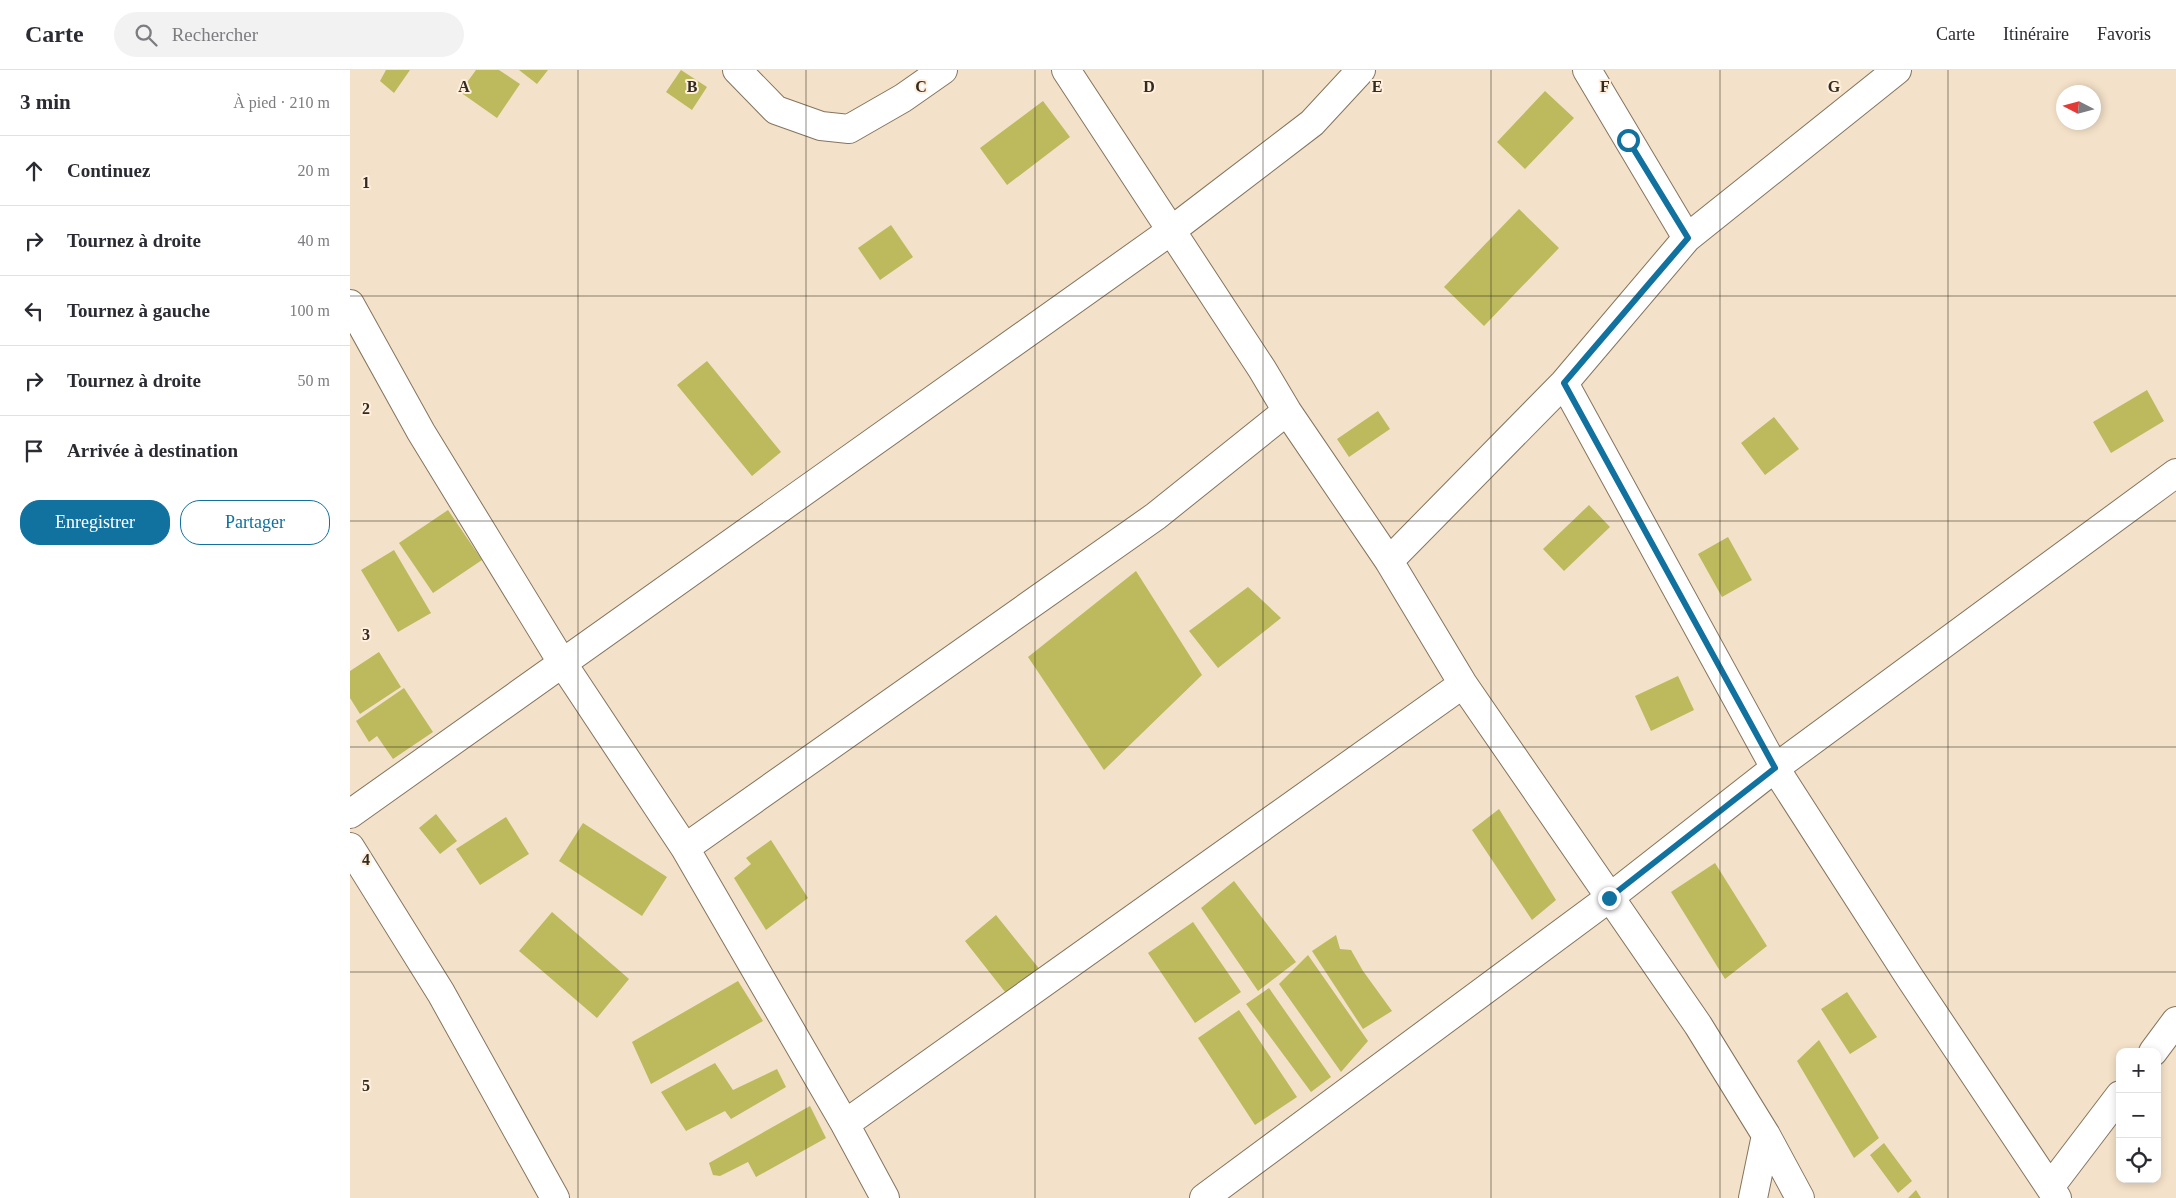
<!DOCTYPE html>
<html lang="fr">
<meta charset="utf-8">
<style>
body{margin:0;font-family:"Times New Roman",serif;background:#f2f2f3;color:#2b2b33}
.controls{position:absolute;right:15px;bottom:15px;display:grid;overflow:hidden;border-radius:10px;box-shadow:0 2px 8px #0003}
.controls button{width:45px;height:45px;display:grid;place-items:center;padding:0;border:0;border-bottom:1px solid #e1e1e2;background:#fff;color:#2b2b33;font:25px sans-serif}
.compass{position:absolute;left:1706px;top:15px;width:45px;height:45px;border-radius:50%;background:#fff;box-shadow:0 2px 8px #0003;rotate:276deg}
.stop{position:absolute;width:15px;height:15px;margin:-11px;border:4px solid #11719f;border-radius:50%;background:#fff}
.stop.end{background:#11719f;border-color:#fff;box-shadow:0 1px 5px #0008}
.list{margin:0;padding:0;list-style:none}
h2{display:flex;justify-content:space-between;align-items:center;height:65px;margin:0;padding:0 20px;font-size:21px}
h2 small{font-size:16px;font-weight:400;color:#7c7c81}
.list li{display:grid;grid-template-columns:32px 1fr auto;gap:15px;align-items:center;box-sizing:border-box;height:70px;padding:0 20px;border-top:1px solid #e1e1e2}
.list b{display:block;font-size:19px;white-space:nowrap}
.list em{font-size:16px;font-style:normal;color:#7c7c81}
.actions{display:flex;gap:10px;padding:15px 20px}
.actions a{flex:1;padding:11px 0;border:1px solid #11719f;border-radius:20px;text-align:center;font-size:18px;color:#11719f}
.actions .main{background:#11719f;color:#fff}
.icon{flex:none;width:28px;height:28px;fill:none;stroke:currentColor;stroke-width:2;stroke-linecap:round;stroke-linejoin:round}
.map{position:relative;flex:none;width:1826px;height:1128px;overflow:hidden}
header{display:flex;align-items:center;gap:30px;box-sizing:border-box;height:70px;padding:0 25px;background:#fff;border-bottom:1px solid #e1e1e2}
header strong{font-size:24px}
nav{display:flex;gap:28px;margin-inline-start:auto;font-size:18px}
.search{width:350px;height:45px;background:#f2f2f3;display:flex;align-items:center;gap:12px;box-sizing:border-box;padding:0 18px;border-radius:28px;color:#7c7c81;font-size:19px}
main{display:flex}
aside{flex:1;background:#fff}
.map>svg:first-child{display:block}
.building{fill:#bdb95d}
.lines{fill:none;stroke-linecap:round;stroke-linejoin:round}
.minor-casing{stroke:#85745e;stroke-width:30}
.minor{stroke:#fff;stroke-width:28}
.route{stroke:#11719f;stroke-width:6}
.grid{fill:none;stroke:#322b21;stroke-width:1;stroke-opacity:0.55}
.grid-label{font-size:16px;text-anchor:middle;font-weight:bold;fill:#322b21;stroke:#ffefdc;stroke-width:4;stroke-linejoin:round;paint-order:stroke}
</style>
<header>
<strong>Carte</strong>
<div class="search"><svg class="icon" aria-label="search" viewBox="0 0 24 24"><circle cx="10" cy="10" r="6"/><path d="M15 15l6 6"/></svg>Rechercher</div>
<nav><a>Carte</a><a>Itinéraire</a><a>Favoris</a></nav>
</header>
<main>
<aside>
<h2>3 min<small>À pied · 210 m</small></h2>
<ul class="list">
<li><svg class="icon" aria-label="ahead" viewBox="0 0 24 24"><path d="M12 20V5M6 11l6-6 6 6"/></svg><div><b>Continuez</b></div><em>20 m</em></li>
<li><svg class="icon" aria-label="right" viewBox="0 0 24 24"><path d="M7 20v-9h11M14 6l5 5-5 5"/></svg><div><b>Tournez à droite</b></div><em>40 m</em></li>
<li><svg class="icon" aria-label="left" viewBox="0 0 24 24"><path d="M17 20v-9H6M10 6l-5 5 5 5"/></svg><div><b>Tournez à gauche</b></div><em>100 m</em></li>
<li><svg class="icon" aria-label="right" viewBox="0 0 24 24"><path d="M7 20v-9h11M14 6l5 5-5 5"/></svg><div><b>Tournez à droite</b></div><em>50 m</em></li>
<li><svg class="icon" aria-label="arrive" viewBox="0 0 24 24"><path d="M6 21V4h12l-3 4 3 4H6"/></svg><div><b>Arrivée à destination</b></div></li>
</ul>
<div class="actions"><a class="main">Enregistrer</a><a>Partager</a></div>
</aside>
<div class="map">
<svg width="1826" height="1128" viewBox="0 0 1826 1128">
<rect width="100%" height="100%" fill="#f4e1c9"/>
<path class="building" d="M36 0H60L44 23 30 11Z
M126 0H149L170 14 147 48 110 22Z
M169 0H198L187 14Z
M331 0 357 17 342 40 316 22Z
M1195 21 1224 48 1175 99 1147 72Z
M693 31 720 67 657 115 630 78Z
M1169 139 1209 178 1134 256 1094 217Z
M541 155 563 187 530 210 508 178Z
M357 291 431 382 402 406 327 315Z
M1797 320 1814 351 1761 383 1743 352Z
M1028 341 1040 359 999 387 987 369Z
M1424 347 1449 379 1415 405 1391 373Z
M1239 435 1260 457 1214 501 1193 479Z
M98 440 132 490 83 523 49 473Z
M1378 467 1402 510 1372 527 1348 484Z
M44 480 81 543 48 562 11 500Z
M786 501 852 605 754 700 678 587Z
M898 517 931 548 868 598 839 561Z
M29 582 51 617 10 644 0 628V601Z
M1328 606 1344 640 1301 661 1285 626Z
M54 618 83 662 43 689 27 666 19 672 6 651Z
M1149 739 1206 830 1182 850 1122 760Z
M86 744 107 771 90 784 69 758Z
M156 747 179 784 130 815 106 779Z
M233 753 317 807 292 846 209 791Z
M421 770 458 828 416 860 384 808 401 794 396 788Z
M1365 793 1417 876 1375 909 1321 822Z
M884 811 946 892 908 921 851 838Z
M202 842 279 909 247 948 169 881Z
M646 845 691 901 659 927 615 871Z
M843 852 891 922 845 953 798 883Z
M986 865 990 879 1001 880 1013 901 1042 941 1013 959 962 881Z
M958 885 1018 971 991 1002 929 914Z
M388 911 413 951 301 1014 282 972Z
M919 918 981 1007 961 1022 896 934Z
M1497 922 1527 967 1500 984 1471 939Z
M889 940 947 1027 905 1055 848 968Z
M1469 970 1529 1068 1504 1088 1447 991Z
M365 993 383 1020 427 999 436 1017 381 1049 375 1041 336 1061 311 1022Z
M460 1036 476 1068 406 1107 398 1092 370 1106 363 1105 359 1093Z
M1534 1073 1562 1111 1548 1123 1520 1085Z
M1566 1120 1571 1128H1558Z"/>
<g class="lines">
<g class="minor-casing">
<path id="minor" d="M387 0 426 40 471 56 499 59 553 28 593 0
M716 0 912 299 937 341 1039 491 1113 614 1348 955 1416 1065 1450 1128
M1237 0 1337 168
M0 234 71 362 213 594 335 778 495 1054 535 1128
M1214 313 1425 698 1560 908 1707 1128
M1039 491 1214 313 1337 168 1547 0
M0 744 822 160 962 53 1011 0
M0 777 91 923 205 1128
M335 778 806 446 937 341
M1803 982 1826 951
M495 1054 1113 614
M1700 1117 1770 1025
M854 1128 1259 828 1425 698 1826 403
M1403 1128 1416 1065"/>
</g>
<use href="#minor" class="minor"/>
</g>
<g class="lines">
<path class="route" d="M1259 828 1425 698 1214 313 1338 168 1278 70"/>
</g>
<path class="grid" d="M228 0V1128M456 0V1128M685 0V1128M913 0V1128M1141 0V1128M1370 0V1128M1598 0V1128M0 226H1826M0 451H1826M0 677H1826M0 902H1826"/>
<g class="grid-label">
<text x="114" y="22">A</text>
<text x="342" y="22">B</text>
<text x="571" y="22">C</text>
<text x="799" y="22">D</text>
<text x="1027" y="22">E</text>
<text x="1255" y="22">F</text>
<text x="1484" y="22">G</text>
<text x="16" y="118">1</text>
<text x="16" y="344">2</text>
<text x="16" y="570">3</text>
<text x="16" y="795">4</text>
<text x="16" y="1021">5</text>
</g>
</svg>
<div class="controls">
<button>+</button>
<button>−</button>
<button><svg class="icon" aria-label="locate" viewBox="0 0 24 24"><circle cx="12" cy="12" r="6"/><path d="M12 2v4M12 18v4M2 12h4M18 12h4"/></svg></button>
</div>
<svg class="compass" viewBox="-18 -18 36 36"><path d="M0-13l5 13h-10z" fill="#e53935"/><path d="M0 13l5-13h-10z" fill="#7c7c81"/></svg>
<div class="stop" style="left:1278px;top:70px"></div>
<div class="stop end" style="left:1259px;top:828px"></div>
</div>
</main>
